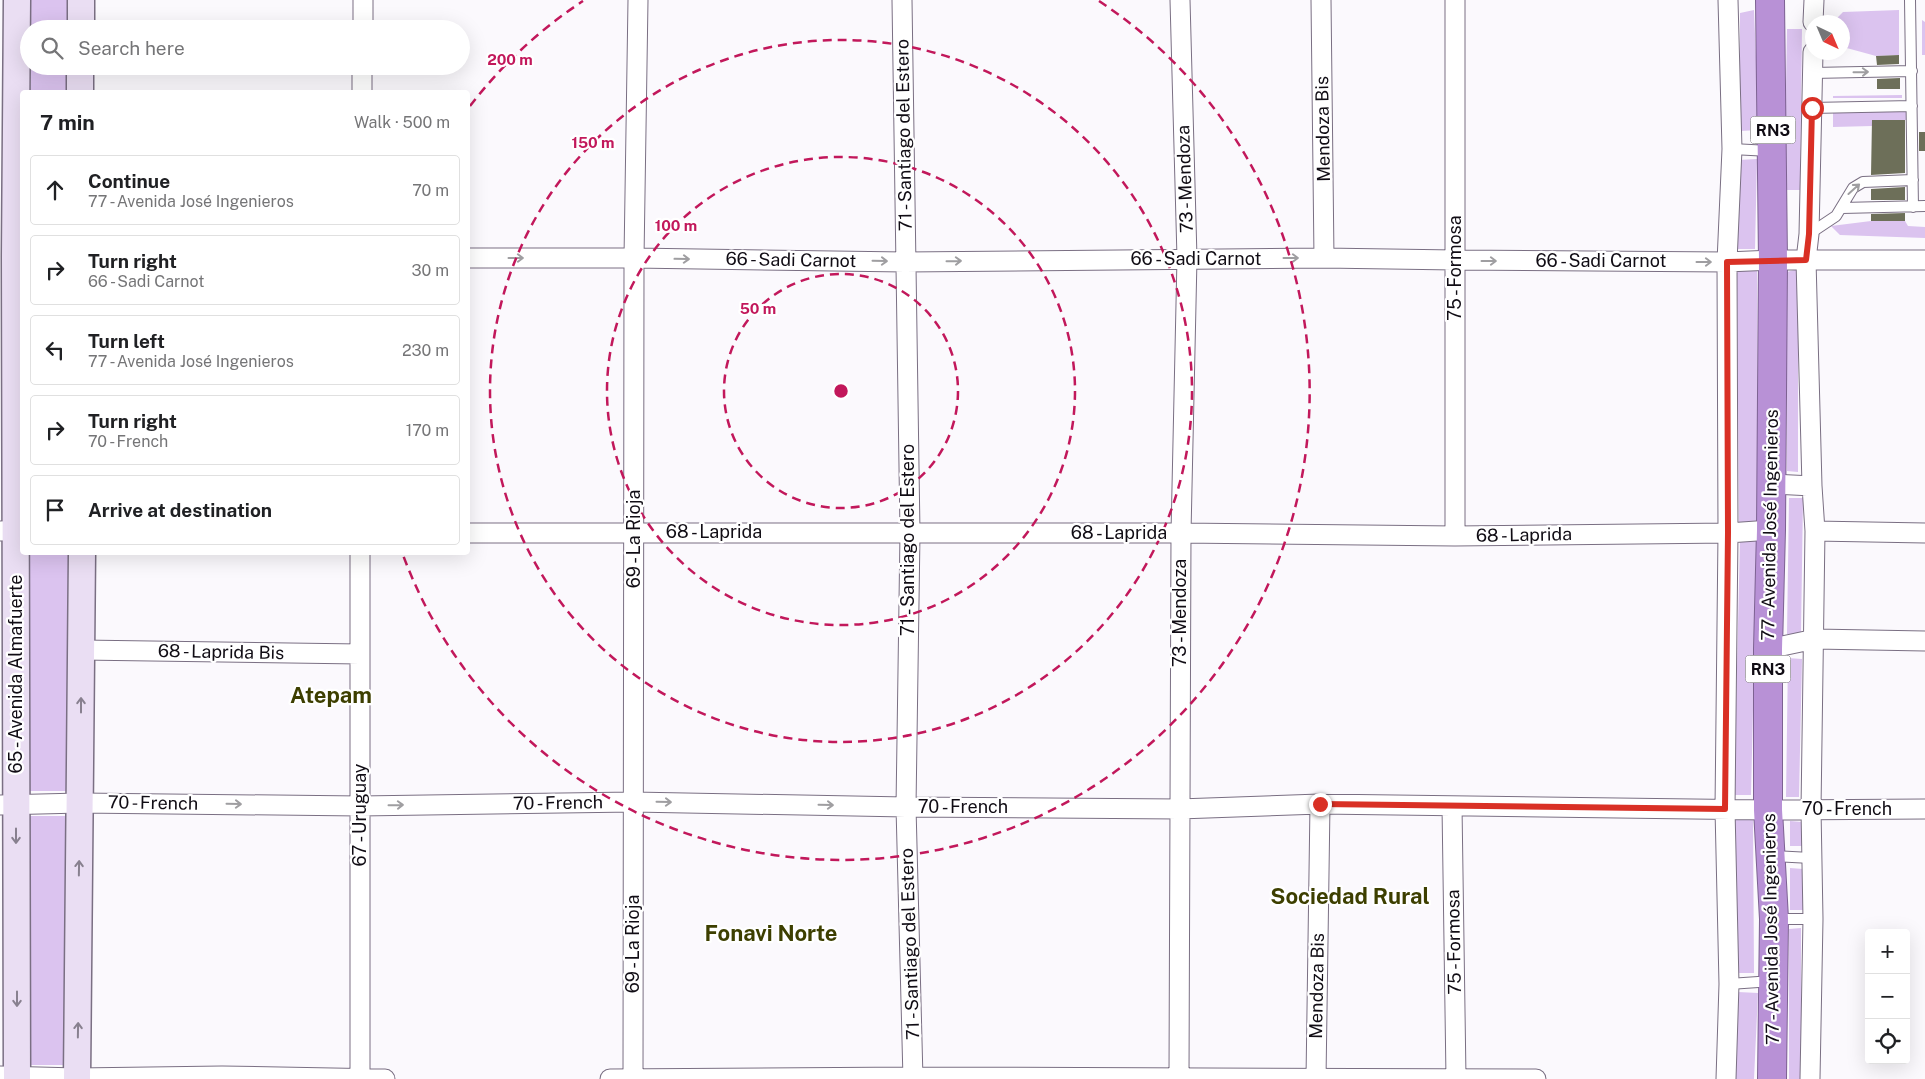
<!DOCTYPE html>
<meta charset="utf-8">
<style>
body{margin:0;font-family:"Public Sans",sans-serif;background:#f6f6f6;color:#202124}
.controls{position:absolute;right:15px;bottom:15px;display:grid;overflow:hidden;border-radius:5px;box-shadow:0 5px 20px #0002}
.controls button{width:45px;height:45px;display:grid;place-items:center;padding:0;border:0;border-bottom:1px solid #e0e0e0;background:#fff;color:#202124;font:25px sans-serif}
.compass{position:absolute;left:1805px;top:15px;width:45px;height:45px;border-radius:50%;background:#fff;box-shadow:0 5px 20px #0002;rotate:136deg}
.stop{position:absolute;width:15px;height:15px;margin:-11px;border:4px solid #d93025;border-radius:50%;background:#fff}
.stop.end{background:#d93025;border-color:#fff;box-shadow:0 1px 5px #0008}
.list{margin:0;padding:0;list-style:none}
h2{display:flex;justify-content:space-between;align-items:center;height:65px;margin:0;padding:0 20px;font-size:21px}
h2 small{font-size:16px;font-weight:400;color:#757577}
.list li{display:grid;grid-template-columns:32px 1fr auto;gap:15px;align-items:center;box-sizing:border-box;height:70px;margin:0 10px 10px;padding:0 10px;border:1px solid #e0e0e0;border-radius:5px}
.list b{display:block;font-size:19px;white-space:nowrap}
.list p{margin:0;font-size:16px;white-space:nowrap;color:#757577}
.list em{font-size:16px;font-style:normal;color:#757577}
.icon{flex:none;width:28px;height:28px;fill:none;stroke:currentColor;stroke-width:2;stroke-linecap:round;stroke-linejoin:round}
.map{position:relative;flex:none;width:1925px;height:1079px;overflow:hidden}
.search{position:absolute;background:#fff;box-shadow:0 5px 20px #0002;left:20px;top:20px;width:450px;height:55px;display:flex;align-items:center;gap:12px;box-sizing:border-box;padding:0 18px;border-radius:28px;color:#757577;font-size:19px}
.panel{position:absolute;background:#fff;box-shadow:0 5px 20px #0002;left:20px;top:90px;width:450px;height:465px;border-radius:5px}
.map>svg:first-child{display:block}
.green{fill:#dbc3ef}
.building{fill:#6d6f59}
.lines{fill:none;stroke-linecap:round;stroke-linejoin:round}
.lane-casing{stroke:#7a6f83;stroke-width:12}
.street-casing{stroke:#7a6f83;stroke-width:21}
.secondary-casing{stroke:#7a6f83;stroke-width:29}
.highway-casing{stroke:#7d6292;stroke-width:30}
.lane{stroke:#fff;stroke-width:10}
.street{stroke:#fff;stroke-width:19}
.secondary{stroke:#eadef3;stroke-width:26}
.highway{stroke:#b891d6;stroke-width:28}
.oneway{stroke:#9f9ea1}
.oneway2{stroke:#88808f}
.route{stroke:#d93025;stroke-width:6}
.ring{fill:none;stroke:#c2185b;stroke-width:2.5;stroke-dasharray:9 6}
.labels{text-anchor:middle;stroke-width:4.5;stroke-linejoin:round;paint-order:stroke}
.shield{fill:#fff;stroke:#58555a;stroke-width:1}
.shield-label{font-size:16px;font-weight:bold;fill:#100c14}
.street-label{font-size:18px;fill:#100c14;stroke:#fff}
.district-label{font-size:22px;font-weight:bold;fill:#3d3f00;stroke:#fff}
.centre{fill:#c2185b;stroke:#fff;stroke-width:2.5}
.ring-label{font-size:15px;text-anchor:middle;font-weight:bold;fill:#c2185b;stroke:#fff;stroke-width:4.5;stroke-linejoin:round;paint-order:stroke}
</style>
<div class="map">
<svg width="1925" height="1079" viewBox="0 0 1925 1079">
<rect width="100%" height="100%" fill="#fbf9fd"/>
<path class="green" d="M31 0H69L68 29H31Z
M1754 10 1759 130 1740 131V13Z
M1899 10V55L1876 56 1843 47 1842 22H1834V21L1843 12Z
M1922 20 1925 22V55H1922Z
M1787 29H1802L1800 190H1784Z
M31 66H68V92H30Z
M1902 95V98H1833V96Z
M1906 111V120H1872V126L1833 127V113Z
M1757 159 1755 249H1737L1738 160Z
M1871 221H1905L1908 226 1925 227V238L1840 235 1831 226Z
M1798 269V472L1787 471V272Z
M1737 270H1757L1758 526H1739Z
M1789 498H1803L1801 634H1787Z
M1740 540 1757 541 1751 795H1734Z
M30 553H68V791H30Z
M1788 658 1802 659 1799 797H1786Z
M29 816H67L66 1065H28Z
M1733 818H1753L1754 973H1734Z
M1790 821 1802 822V846H1790Z
M1790 868 1803 869V910H1790Z
M1801 928V1079H1789V929Z
M1738 992 1758 993 1754 1079H1734Z"/>
<path class="building" d="M1899 55V64L1877 65 1876 56Z
M1900 78V89H1877V79Z
M1872 120H1905V173L1871 175Z
M1919 132H1925V151H1919Z
M1905 187V200H1871V189Z
M1905 213V221H1871V214Z"/>
<g class="lines">
<g class="lane-casing">
<path id="lane" d="M1910 0 1913 207
M1812 73 1912 71
M1811 108 1912 106
M1732 149 1770 151
M1842 208 1925 206
M1809 234 1836 216 1853 188 1863 182 1913 180
M1772 856 1811 858
M1774 919H1813
M1729 984 1773 981"/>
</g>
<g class="street-casing">
<path id="street" d="M902 0 910 533 906 807 913 1079
M1321 0 1324 258
M1455 0V536
M1813 22 1814 0
M363 29V0
M362 92V66
M468 258H634L905 262 1324 258 1455 260 1727 262 1773 260H1925
M1771 484 1812 486
M0 531 22 530
M1815 531 1925 533
M468 533H1181L1455 536 1728 533 1771 530
M360 552V1078
M1768 649 1815 639 1925 641
M81 650 360 654
M0 805 80 803 360 806 633 802 906 807 1179 809 1320 804 1768 810 1925 809
M1452 806 1456 1078
M0 1076 77 1078 222 1076 385 1079
M1179 1077 1181 533 1187 258 1180 0
M610 1079 913 1077 1536 1079
M633 1079 634 258 638 0
M1316 1079 1320 804
M1726 1079 1729 984 1725 809 1728 533 1727 262 1732 149 1728 0
M1810 1079 1813 919 1811 809 1815 531 1812 486 1806 260 1809 234 1813 52"/>
</g>
<g class="secondary-casing">
<path id="secondary" d="M81 29V0
M80 92V66
M17 1079 15 257 17 0
M77 1079 82 552"/>
</g>
<g class="highway-casing">
<path id="highway" d="M1770 0 1773 260 1771 530 1768 649V810L1774 919 1772 1079"/>
</g>
<use href="#lane" class="lane"/>
<use href="#street" class="street"/>
<use href="#secondary" class="secondary"/>
<use href="#highway" class="highway"/>
</g>
<defs><path id="oneway-shaft" d="M-6 0H5M1.5-3L5.5 0L1.5 3" fill="none" stroke-width="1.6" stroke-linecap="round" stroke-linejoin="round" transform="scale(1.25)"/></defs>
<g class="oneway">
<use href="#oneway-shaft" transform="translate(1861 72) rotate(-1)"/>
<use href="#oneway-shaft" transform="translate(1854 189) rotate(-42)"/>
<use href="#oneway-shaft" transform="translate(516 258)"/>
<use href="#oneway-shaft" transform="translate(1291 258)"/>
<use href="#oneway-shaft" transform="translate(682 259) rotate(1)"/>
<use href="#oneway-shaft" transform="translate(880 261) rotate(1)"/>
<use href="#oneway-shaft" transform="translate(954 261) rotate(-1)"/>
<use href="#oneway-shaft" transform="translate(1489 261)"/>
<use href="#oneway-shaft" transform="translate(1704 262)"/>
<use href="#oneway-shaft" transform="translate(664 802) rotate(1)"/>
<use href="#oneway-shaft" transform="translate(234 804) rotate(1)"/>
<use href="#oneway-shaft" transform="translate(396 805) rotate(-1)"/>
<use href="#oneway-shaft" transform="translate(826 805) rotate(1)"/>
</g>
<g class="oneway2">
<use href="#oneway-shaft" transform="translate(81 705) rotate(-90)"/>
<use href="#oneway-shaft" transform="translate(16 836) rotate(90)"/>
<use href="#oneway-shaft" transform="translate(79 868) rotate(-89)"/>
<use href="#oneway-shaft" transform="translate(17 999) rotate(90)"/>
<use href="#oneway-shaft" transform="translate(78 1030) rotate(-89)"/>
</g>
<g class="lines">
<path class="route" d="M1320 804 1725 809 1728 532 1727 262 1806 260 1809 234 1812 108"/>
</g>
<g class="ring">
<circle cx="841" cy="391" r="117"/>
<circle cx="841" cy="391" r="234"/>
<circle cx="841" cy="391" r="351"/>
<path d="M470 106A468 468 0 0 1 583 1M1099 1A468 468 0 1 1 403 555"/>
</g>
<g class="labels">
<g class="shield">
<rect x="1750.5" y="116.5" width="45" height="27" rx="4"/>
<rect x="1745.5" y="655.5" width="45" height="27" rx="4"/>
</g>
<g class="shield-label">
<text x="1773" y="136">RN3</text>
<text x="1768" y="675">RN3</text>
</g>
<g class="street-label">
<text transform="translate(1323 129) rotate(-91)" y="6">Mendoza Bis</text>
<text transform="translate(904 135) rotate(-91)" y="6">71 - Santiago del Estero</text>
<text transform="translate(1185 179) rotate(-92)" y="6">73 - Mendoza</text>
<text x="1196" y="265">66 - Sadi Carnot</text>
<text transform="translate(791 260) rotate(1)" y="6">66 - Sadi Carnot</text>
<text x="1601" y="267">66 - Sadi Carnot</text>
<text transform="translate(1455 268) rotate(-90)" y="6">75 - Formosa</text>
<text transform="translate(1770 525) rotate(-89)" y="6">77 - Avenida José Ingenieros</text>
<text x="714" y="538">68 - Laprida</text>
<text x="1119" y="539">68 - Laprida</text>
<text transform="translate(1524 535) rotate(-1)" y="6">68 - Laprida</text>
<text transform="translate(634 539) rotate(-90)" y="6">69 - La Rioja</text>
<text transform="translate(908 540) rotate(-90)" y="6">71 - Santiago del Estero</text>
<text transform="translate(1180 613) rotate(-90)" y="6">73 - Mendoza</text>
<text transform="translate(221 652) rotate(1)" y="6">68 - Laprida Bis</text>
<text transform="translate(16 674) rotate(-90)" y="6">65 - Avenida Almafuerte</text>
<text transform="translate(153 803) rotate(1)" y="6">70 - French</text>
<text transform="translate(558 803) rotate(-1)" y="6">70 - French</text>
<text x="963" y="813">70 - French</text>
<text x="1847" y="815">70 - French</text>
<text transform="translate(360 815) rotate(-90)" y="6">67 - Uruguay</text>
<text transform="translate(1771 929) rotate(-91)" y="6">77 - Avenida José Ingenieros</text>
<text transform="translate(1454 942) rotate(-91)" y="6">75 - Formosa</text>
<text transform="translate(633 944) rotate(-90)" y="6">69 - La Rioja</text>
<text transform="translate(910 944) rotate(-92)" y="6">71 - Santiago del Estero</text>
<text transform="translate(1317 986) rotate(-89)" y="6">Mendoza Bis</text>
</g>
<g class="district-label">
<text x="331" y="703">Atepam</text>
<text x="1350" y="904">Sociedad Rural</text>
<text x="771" y="941">Fonavi Norte</text>
</g>
</g>
<circle cx="841" cy="391" r="8" class="centre"/>
<g class="ring-label">
<text x="510" y="65">200 m</text>
<text x="593" y="148">150 m</text>
<text x="676" y="231">100 m</text>
<text x="758" y="314">50 m</text>
</g>
</svg>
<div class="controls">
<button>+</button>
<button>−</button>
<button><svg class="icon" aria-label="locate" viewBox="0 0 24 24"><circle cx="12" cy="12" r="6"/><path d="M12 2v4M12 18v4M2 12h4M18 12h4"/></svg></button>
</div>
<svg class="compass" viewBox="-18 -18 36 36"><path d="M0-13l5 13h-10z" fill="#e53935"/><path d="M0 13l5-13h-10z" fill="#757577"/></svg>
<div class="stop" style="left:1812px;top:108px"></div>
<div class="stop end" style="left:1320px;top:804px"></div>
<div class="search"><svg class="icon" aria-label="search" viewBox="0 0 24 24"><circle cx="10" cy="10" r="6"/><path d="M15 15l6 6"/></svg>Search here</div>
<section class="panel">
<h2>7 min<small>Walk · 500 m</small></h2>
<ul class="list">
<li><svg class="icon" aria-label="ahead" viewBox="0 0 24 24"><path d="M12 20V5M6 11l6-6 6 6"/></svg><div><b>Continue</b><p>77 - Avenida José Ingenieros</p></div><em>70 m</em></li>
<li><svg class="icon" aria-label="right" viewBox="0 0 24 24"><path d="M7 20v-9h11M14 6l5 5-5 5"/></svg><div><b>Turn right</b><p>66 - Sadi Carnot</p></div><em>30 m</em></li>
<li><svg class="icon" aria-label="left" viewBox="0 0 24 24"><path d="M17 20v-9H6M10 6l-5 5 5 5"/></svg><div><b>Turn left</b><p>77 - Avenida José Ingenieros</p></div><em>230 m</em></li>
<li><svg class="icon" aria-label="right" viewBox="0 0 24 24"><path d="M7 20v-9h11M14 6l5 5-5 5"/></svg><div><b>Turn right</b><p>70 - French</p></div><em>170 m</em></li>
<li><svg class="icon" aria-label="arrive" viewBox="0 0 24 24"><path d="M6 21V4h12l-3 4 3 4H6"/></svg><div><b>Arrive at destination</b></div></li>
</ul>
</section>
</div>
